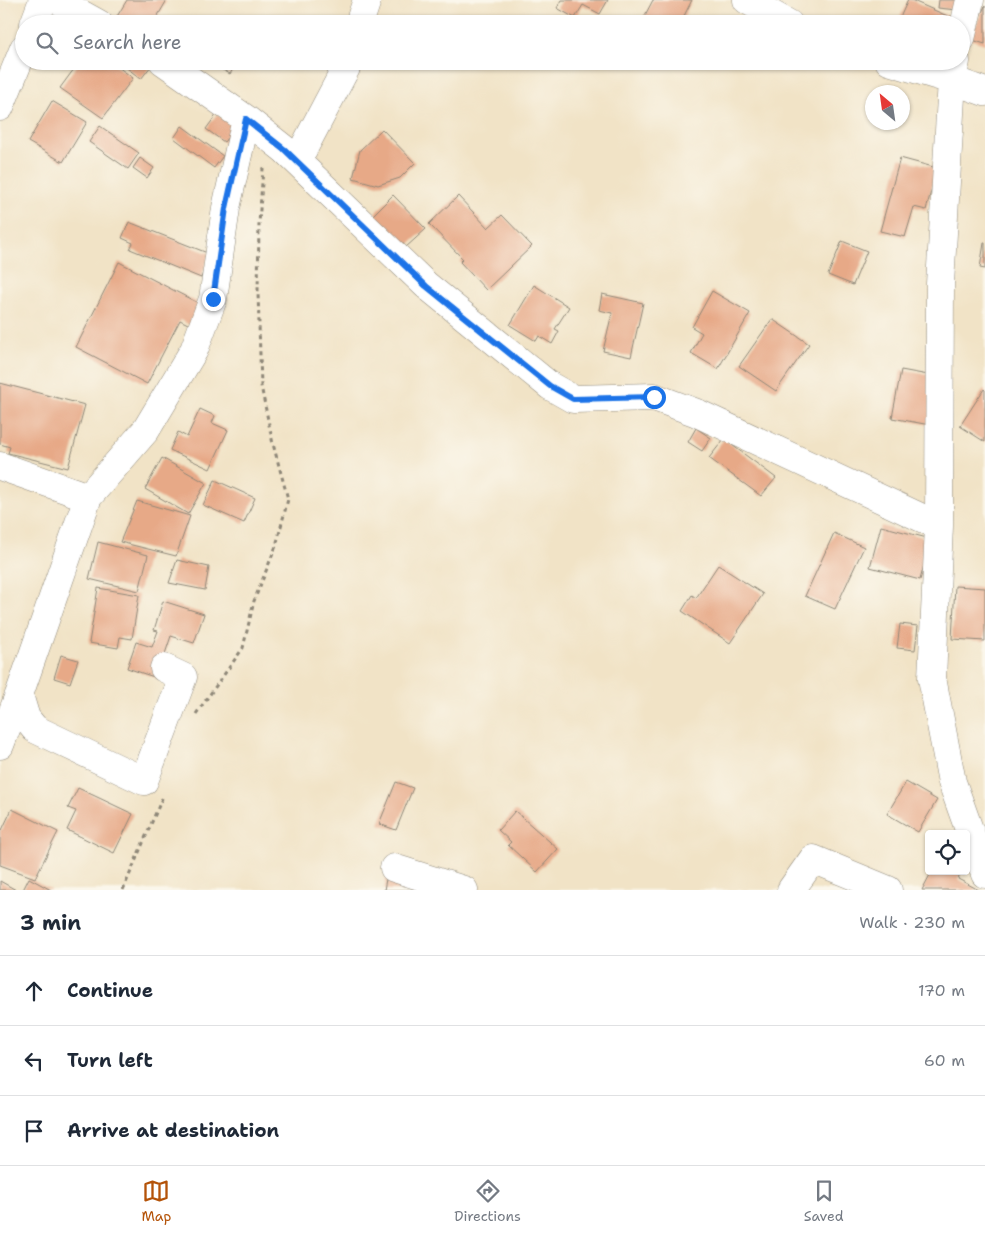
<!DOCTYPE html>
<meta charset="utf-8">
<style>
body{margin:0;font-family:"Shantell Sans",sans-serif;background:#f2f2f3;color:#1f2937}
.controls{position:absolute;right:15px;bottom:15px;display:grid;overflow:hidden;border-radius:5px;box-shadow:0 1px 4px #0004}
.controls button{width:45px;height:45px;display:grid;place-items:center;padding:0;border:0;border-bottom:1px solid #e0e1e3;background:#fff;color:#1f2937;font:25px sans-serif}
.compass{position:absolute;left:865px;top:85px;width:45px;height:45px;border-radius:50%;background:#fff;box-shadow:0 1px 4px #0004;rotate:331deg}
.stop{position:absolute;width:15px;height:15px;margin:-11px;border:4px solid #1a73e8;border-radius:50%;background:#fff}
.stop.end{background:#1a73e8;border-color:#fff;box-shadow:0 1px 5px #0008}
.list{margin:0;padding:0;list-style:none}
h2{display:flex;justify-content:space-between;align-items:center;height:65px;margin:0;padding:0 20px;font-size:21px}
h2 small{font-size:16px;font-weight:400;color:#747a83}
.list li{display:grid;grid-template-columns:32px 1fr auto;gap:15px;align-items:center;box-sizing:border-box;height:70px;padding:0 20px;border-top:1px solid #e0e1e3}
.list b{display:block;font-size:19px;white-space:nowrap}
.list em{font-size:16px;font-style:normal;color:#747a83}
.icon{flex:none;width:28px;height:28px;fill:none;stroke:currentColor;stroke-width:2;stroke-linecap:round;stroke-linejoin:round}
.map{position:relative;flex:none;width:985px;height:890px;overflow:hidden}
.search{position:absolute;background:#fff;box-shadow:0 1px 4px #0004;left:15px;right:15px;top:15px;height:55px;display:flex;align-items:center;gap:12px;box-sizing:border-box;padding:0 18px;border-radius:28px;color:#747a83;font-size:19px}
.sheet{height:275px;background:#fff}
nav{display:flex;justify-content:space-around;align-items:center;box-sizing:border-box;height:70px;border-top:1px solid #e0e1e3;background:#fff;font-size:14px;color:#747a83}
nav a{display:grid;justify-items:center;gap:2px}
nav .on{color:#b45309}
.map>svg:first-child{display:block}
.building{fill:#e7a987}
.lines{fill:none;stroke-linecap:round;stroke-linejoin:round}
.minor-casing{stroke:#8e8778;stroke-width:29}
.path{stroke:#8e8778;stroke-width:3;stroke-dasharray:4 4;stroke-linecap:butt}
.minor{stroke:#fff;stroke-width:28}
.route{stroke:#1a73e8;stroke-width:6}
</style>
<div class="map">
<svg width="985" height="890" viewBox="0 0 985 890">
<rect width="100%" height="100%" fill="#fbf7ec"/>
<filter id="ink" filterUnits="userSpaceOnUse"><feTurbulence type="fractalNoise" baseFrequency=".02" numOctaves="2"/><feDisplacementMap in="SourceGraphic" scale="10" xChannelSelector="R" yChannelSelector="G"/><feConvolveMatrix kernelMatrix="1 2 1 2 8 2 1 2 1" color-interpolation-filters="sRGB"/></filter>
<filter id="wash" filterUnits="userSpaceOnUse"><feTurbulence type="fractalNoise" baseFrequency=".0096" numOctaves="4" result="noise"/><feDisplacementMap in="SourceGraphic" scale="20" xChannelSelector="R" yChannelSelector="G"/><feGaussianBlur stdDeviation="1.12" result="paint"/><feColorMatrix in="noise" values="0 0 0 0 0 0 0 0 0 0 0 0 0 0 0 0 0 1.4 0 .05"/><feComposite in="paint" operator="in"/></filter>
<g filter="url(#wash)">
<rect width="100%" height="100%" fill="#f1e3c6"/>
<g id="blocks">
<path class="building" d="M127 0H167L153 24H126L116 18Z
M562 0H608L600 14 583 5 575 18 557 8Z
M653 0H692L680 24H651L643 19Z
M908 0H911L952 18 949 24H897Z
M939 0H959L957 10 938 8Z
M985 6V44L969 39Z
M81 61H98L100 63 101 61H110L133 78 103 118 60 88 71 73Z
M125 61H145L151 66 141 79 122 64Z
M207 61H238L230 74Z
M52 101 87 122 63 162 28 142Z
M217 114 235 128 224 142 206 129Z
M100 126 139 153 128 169 89 142Z
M182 126 223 156 214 168 174 138Z
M382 129 415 163 400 178 378 185 353 178 360 150Z
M140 158 154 168 147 178 133 168Z
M900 158 937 168 926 210 914 207 905 237 880 231Z
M393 195 426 229 405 248 373 215Z
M458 196 488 228 502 215 532 246 486 290 460 262 463 259 429 224Z
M129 222 210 254 201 278 130 249 133 243 122 238Z
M842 241 867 251 853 285 828 275Z
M984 243H985V269L980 268Z
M119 262 202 305 192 326 180 320 147 384 76 347Z
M534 285 569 307 555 329 559 331 552 344 539 336 536 341 510 325Z
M712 291 750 313 718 369 691 353 702 333 692 327Z
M602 294 643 303 631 357 603 351 612 313 599 310Z
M772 319 809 344 776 391 739 366Z
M901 370 939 377 930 425 892 418Z
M0 383 85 405 68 468 8 453 10 447 0 444Z
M984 389 985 390V442L960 426Z
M200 409 215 416 212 423 228 430 210 469 170 450 178 432 187 437Z
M696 428 711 438 702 451 688 442Z
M724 439 776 478 761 496 709 458Z
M162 458 206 483 188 514 145 489Z
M215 480 255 498 244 523 203 505Z
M137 501 190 516 176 556 120 542Z
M881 526 931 539 920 580 870 567Z
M834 533 864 547 835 609 805 596Z
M98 542 148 555 139 591 89 579Z
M177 560 209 567 205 590 169 583Z
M718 565 763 594 730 643 682 611 692 595 696 598Z
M955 586 985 588V641L952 639Z
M98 588 139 595 132 639 120 637 118 648 89 643Z
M163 601 204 614 194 643 171 636 157 678 127 668 136 642 152 647 158 631 154 630Z
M900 624 918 626 915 650 897 648Z
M61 655 78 660 70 683 54 678Z
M396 782 413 788 396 830 379 824Z
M906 782 937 800 918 832 887 814Z
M78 788 133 814 114 853 67 830 76 811 68 808Z
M12 809 58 832 35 878 0 865V829L2 830Z
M515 811 558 849 537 872 508 845 511 842 498 830Z
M932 871H962L958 879 979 890H922Z
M29 878 51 890H23Z
M386 879 420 886 419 890H384Z
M0 881 16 890H0Z"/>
</g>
</g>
<g filter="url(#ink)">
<use href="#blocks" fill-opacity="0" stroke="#8e8778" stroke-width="1"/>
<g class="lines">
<g class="minor-casing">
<path id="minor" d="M58 0 72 9 99 24
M747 0 789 24
M34 24 43 0
M359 24 367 0
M961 39 970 0
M163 61 246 119 284 149 426 285 550 386 573 399 654 397 697 413 939 526
M889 61 952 80 985 92
M956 61 952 80 940 284 939 526 932 678 952 782 985 874
M0 107 24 48
M297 161 346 68 348 61
M0 466 88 497
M19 695 26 718 35 729 144 781 183 677 164 668
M0 745 19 695 88 497 146 430 194 350 213 299 226 208 246 119
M394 868 464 890
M791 890 813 859 888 890"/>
</g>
<path class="path" d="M196 714 243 648 254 601 276 546 288 499 273 444 261 386 258 293 259 223 263 169 261 164
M123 890 163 796"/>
<use href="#minor" class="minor"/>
</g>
</g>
<g class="lines" filter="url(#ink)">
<path class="route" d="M213 299 226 208 246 119 284 149 426 286 550 386 573 399 654 397"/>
</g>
</svg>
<div class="controls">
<button><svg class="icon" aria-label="locate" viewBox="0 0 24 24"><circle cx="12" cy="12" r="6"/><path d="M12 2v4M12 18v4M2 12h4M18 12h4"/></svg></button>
</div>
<svg class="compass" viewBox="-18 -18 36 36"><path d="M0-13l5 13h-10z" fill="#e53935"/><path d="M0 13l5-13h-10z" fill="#747a83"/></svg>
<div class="stop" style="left:654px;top:397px"></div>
<div class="stop end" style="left:213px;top:299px"></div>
<div class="search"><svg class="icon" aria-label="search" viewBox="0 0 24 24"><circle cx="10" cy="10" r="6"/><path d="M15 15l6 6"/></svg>Search here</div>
</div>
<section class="sheet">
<h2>3 min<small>Walk · 230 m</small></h2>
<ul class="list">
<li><svg class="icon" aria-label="ahead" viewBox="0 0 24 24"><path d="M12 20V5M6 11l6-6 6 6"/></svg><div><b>Continue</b></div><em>170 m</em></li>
<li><svg class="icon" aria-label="left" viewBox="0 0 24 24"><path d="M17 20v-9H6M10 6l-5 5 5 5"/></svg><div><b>Turn left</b></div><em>60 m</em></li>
<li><svg class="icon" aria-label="arrive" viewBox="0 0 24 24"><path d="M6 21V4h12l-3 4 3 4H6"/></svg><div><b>Arrive at destination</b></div></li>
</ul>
</section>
<nav>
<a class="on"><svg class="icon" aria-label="map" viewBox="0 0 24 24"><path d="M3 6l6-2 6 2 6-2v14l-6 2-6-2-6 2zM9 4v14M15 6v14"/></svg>Map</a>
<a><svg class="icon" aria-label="directions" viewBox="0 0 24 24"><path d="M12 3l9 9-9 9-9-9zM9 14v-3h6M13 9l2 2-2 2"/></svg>Directions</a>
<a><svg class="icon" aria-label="saved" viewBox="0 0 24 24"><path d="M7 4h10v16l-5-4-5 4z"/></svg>Saved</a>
</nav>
